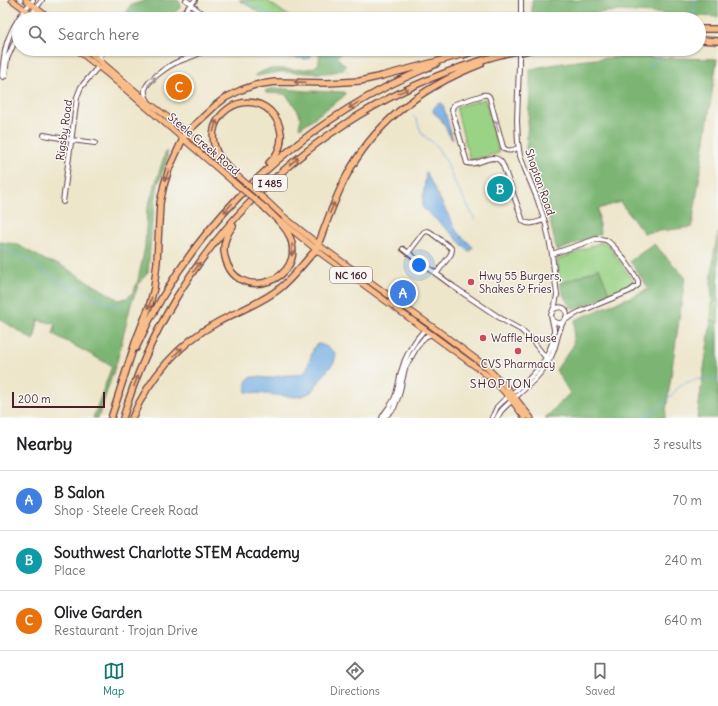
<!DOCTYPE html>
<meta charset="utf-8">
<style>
body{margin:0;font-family:Delius,sans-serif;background:#f2f2f2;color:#202124}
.scale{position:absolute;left:12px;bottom:10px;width:93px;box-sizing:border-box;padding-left:4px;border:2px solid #4a1f2b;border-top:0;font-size:11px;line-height:14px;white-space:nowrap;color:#4a1f2b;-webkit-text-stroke:3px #f6f6f2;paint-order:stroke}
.you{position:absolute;left:419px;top:265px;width:14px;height:14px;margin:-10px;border:3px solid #fff;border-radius:50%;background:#1a73e8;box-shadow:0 0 0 6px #1a73e833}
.badge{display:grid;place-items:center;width:26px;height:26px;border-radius:50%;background:#0f766e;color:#fff;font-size:13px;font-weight:700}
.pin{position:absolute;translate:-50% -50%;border:2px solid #fff;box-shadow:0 1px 4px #0006}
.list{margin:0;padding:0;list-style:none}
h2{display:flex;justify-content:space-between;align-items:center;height:52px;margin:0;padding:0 16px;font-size:17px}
h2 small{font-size:13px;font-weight:400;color:#757577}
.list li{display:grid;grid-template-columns:26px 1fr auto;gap:12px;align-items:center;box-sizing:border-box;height:60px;padding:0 16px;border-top:1px solid #e0e0e0}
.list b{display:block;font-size:15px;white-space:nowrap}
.list p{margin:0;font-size:13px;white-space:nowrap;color:#757577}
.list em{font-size:13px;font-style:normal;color:#757577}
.icon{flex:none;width:22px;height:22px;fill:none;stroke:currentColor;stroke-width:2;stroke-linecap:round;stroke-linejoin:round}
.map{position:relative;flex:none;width:718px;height:418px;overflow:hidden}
.search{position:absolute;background:#fff;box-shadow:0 1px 3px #0004;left:12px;right:12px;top:12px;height:44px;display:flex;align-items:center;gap:10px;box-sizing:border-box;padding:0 14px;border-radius:22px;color:#757577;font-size:15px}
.sheet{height:232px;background:#fff}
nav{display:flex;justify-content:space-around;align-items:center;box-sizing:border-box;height:56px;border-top:1px solid #e0e0e0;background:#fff;font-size:11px;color:#757577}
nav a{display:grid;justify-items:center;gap:2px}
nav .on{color:#0f766e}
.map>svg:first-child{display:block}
.green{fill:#9ad386;stroke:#727958}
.forest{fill:#7bb573;stroke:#626a4f}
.water{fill:#72ade3;stroke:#5e6687}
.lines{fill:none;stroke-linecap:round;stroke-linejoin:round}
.stream{stroke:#72ade3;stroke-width:1}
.minor-casing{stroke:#633d43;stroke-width:6}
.major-casing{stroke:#633d43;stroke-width:7}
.highway-casing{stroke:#633d43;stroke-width:8}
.minor{stroke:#fff;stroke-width:4}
.major{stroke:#f8bd89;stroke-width:5}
.highway{stroke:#f8bd89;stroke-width:5.5}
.minor-bridge-casing{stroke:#633d43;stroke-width:6;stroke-linecap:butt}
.major-bridge-casing{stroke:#633d43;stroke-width:7;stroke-linecap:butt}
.minor-bridge{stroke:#fff;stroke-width:4}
.major-bridge{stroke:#f8bd89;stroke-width:5}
.oneway{stroke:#ae9aa0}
.oneway2{stroke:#986655}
.poi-dot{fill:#d1495b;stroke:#f6f6f2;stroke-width:1.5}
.labels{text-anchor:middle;stroke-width:3;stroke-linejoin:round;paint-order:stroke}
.shield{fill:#f6f6f2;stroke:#7e6067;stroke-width:1}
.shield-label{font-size:10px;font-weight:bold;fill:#4a1f2b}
.street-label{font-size:11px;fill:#4a1f2b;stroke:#f6f6f2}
.poi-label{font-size:11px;fill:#4a1f2b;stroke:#f6f6f2;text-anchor:start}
.neighbourhood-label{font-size:12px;letter-spacing:1px;fill:#4a1f2b;stroke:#f6f6f2}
</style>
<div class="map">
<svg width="718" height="418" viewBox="0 0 718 418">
<rect width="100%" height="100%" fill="#f6f6f2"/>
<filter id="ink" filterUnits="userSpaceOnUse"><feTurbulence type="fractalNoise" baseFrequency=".025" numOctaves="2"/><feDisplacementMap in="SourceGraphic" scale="8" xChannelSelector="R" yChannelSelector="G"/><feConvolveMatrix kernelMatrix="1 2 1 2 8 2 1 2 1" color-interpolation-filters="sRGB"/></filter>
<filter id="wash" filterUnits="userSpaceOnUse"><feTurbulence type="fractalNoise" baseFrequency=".012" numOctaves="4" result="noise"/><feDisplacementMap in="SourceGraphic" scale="16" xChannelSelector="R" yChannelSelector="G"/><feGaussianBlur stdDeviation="0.9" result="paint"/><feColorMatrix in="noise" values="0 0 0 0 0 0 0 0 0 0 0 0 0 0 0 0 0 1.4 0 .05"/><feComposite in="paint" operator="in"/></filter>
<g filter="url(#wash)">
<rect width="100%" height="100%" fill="#eee6cb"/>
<path class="green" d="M239 0H266L293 19H270Z
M485 99 499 153 470 161 456 107Z
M599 243H605L609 246 636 285 610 295 599 268 560 284 557 260Z
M718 300V322L711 320 712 305Z"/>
<path class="forest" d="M148 0H178C193 15 137 25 129 16 127 14 127 12 127 10L131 5Z
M532 0H718V17L620 11 566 15 547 19H532Z
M316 49 322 50V49H339L341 53 337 57 346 66C338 78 295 71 280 72 272 73 264 75 256 76V74C261 72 266 69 272 69 281 68 310 72 316 66 318 65 319 63 319 61 320 56 319 52 316 49Z
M630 57 717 59 692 227 644 233 620 202 598 209 600 234 557 251 550 221 542 199 541 188 532 169 526 149 530 94V69C563 62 596 58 630 57Z
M275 88 306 91 344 92 345 93 343 97 300 128 299 126 301 119 298 111 287 96 284 94 266 93 265 92 266 90Z
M166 151 168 158 158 184 152 224 148 272 139 284 131 304 117 361 98 418H93L112 366 53 334 55 326 52 323 38 320 35 336 33 340 0 319V242L16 244 47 261 59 264 119 300 127 298 133 293 138 280 145 247 147 210Z
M718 233V300L712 305 711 283 714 253Z
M654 244 685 277 665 418H545L570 393 556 370 573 346 575 320 649 289 630 261Z
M599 268 610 295 575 309 569 306 561 290V284Z
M711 320 718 322V418H697Z"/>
<path class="water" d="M281 49C291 49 306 46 311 55L310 58 306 59 290 57 284 54Z
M442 103 443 105 453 140 451 138 441 119 433 112C433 107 438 103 442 103Z
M426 172 457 232 473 247 469 252 451 233 422 207Z
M318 344C325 345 333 349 336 355L334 362 311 392C306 395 301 396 295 397L246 392C245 389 246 386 246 383 249 373 261 378 269 378 272 378 275 376 278 376 287 374 299 377 306 371L314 347 316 345Z"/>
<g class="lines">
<path class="stream" d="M245 0 252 6 259 8 278 19
M691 19C694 14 695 6 695 0
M321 49C330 56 338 65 348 72
M649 66 655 62 662 53
M413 116 417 120 419 127 423 135 437 146 442 156 447 162 453 179 476 221
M0 247 26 258 38 267 64 284 103 301 126 309
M643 418 661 406 681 385 696 379H716L718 381"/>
</g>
</g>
<g filter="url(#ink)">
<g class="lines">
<g class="minor-casing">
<path id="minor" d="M186 0 208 19
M28 19 42 0
M174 19 186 10 195 0
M521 19V0
M91 53 95 54 100 49
M102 62 100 56 105 49
M3 77 2 76V74C3 62 4 49 9 37 14 24 23 11 33 0
M3 77 5 76 7 59 19 32
M148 101C146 98 144 94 145 89 148 80 167 67 175 63 186 58 197 56 207 49
M44 135 71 140 95 143
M518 148C513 150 507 153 503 147L490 99C489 95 487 94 483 95L455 104 453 106 452 110 467 163C476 167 491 153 499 160 502 162 503 165 504 168L523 221C530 226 537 222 544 220
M63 202 77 97 81 87 98 67
M403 249 454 287 503 320 521 330 531 339 546 358
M408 253 424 232 427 231 430 232 450 247 452 250 451 254 436 274
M552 254 596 239C600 239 602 239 606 240 616 246 633 271 638 281V285L630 291 579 312 565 320
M553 321C569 331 573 300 554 309
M382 418C385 411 392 405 395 397 398 389 399 380 401 372 405 356 414 341 425 329
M384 418 394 408 399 395 405 368 417 347 425 337 429 335H433
M492 418 497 407 502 402 527 381 538 369 546 358 551 346 554 336V329L551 315 555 305 557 295 552 254 546 225 537 198 525 169 520 156 518 142 517 121 519 64
M497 418 501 411C518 393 540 379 551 357 557 345 557 333 563 322"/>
</g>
<g class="major-casing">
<path id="major" d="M12 0 38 19
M26 0 50 19
M76 49 109 75 237 185
M86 49 149 103 166 116 223 164
M231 171 242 180
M269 203 283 216 323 248 437 330 484 365 505 385 531 418
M282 222 323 255 483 372C500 385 513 401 525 418"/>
</g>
<g class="highway-casing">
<path id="highway" d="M699 29H718
M699 40 718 41
M522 52 533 49
M463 55 481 49
M233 172C227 165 219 159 216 150 202 117 243 87 270 111 276 117 280 124 281 133 282 145 278 155 269 163
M233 226C226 235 222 246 225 257 236 306 310 280 289 235 284 224 273 216 264 207
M136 348C186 236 276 145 384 88 401 79 418 72 436 64
M118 396 136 340 149 307 154 288 157 262 160 203 164 185 169 169 180 145 186 133 216 105 225 98 241 90 255 85 275 82 328 83 360 81 382 76 465 54
M111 418 119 394
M123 418C172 250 310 114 476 62 492 57 509 52 526 49
M132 418C149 378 179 343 218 322 238 311 261 303 279 289 292 279 302 265 313 253L316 250C326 225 334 200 346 177 375 121 424 86 481 64"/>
</g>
<use href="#minor" class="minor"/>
<use href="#major" class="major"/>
<use href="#highway" class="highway"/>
<g class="minor-bridge-casing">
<path id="minor-bridge" d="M519 64V49"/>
</g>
<g class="major-bridge-casing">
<path id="major-bridge" d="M242 180 269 203
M237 185 264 207"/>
</g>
<use href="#minor-bridge" class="minor-bridge"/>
<use href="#major-bridge" class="major-bridge"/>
</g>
<defs><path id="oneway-shaft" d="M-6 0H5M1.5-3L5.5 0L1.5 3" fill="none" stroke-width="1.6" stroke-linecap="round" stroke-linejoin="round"/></defs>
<g class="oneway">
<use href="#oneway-shaft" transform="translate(152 81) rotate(-46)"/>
<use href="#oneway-shaft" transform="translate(497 126) rotate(-105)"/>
</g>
<g class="oneway2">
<use href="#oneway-shaft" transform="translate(300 82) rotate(-178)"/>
<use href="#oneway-shaft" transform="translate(403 91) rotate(-25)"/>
<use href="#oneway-shaft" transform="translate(354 105) rotate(149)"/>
<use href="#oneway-shaft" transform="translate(215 126) rotate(-72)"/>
<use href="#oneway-shaft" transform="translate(294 161) rotate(-40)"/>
<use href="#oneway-shaft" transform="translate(167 175) rotate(109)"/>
<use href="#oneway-shaft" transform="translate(228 208) rotate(132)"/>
<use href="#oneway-shaft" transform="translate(332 208) rotate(-67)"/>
<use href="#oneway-shaft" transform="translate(292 250) rotate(92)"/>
<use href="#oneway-shaft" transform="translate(197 267) rotate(-55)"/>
<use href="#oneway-shaft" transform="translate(150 303) rotate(106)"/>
<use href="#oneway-shaft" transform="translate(178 352) rotate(-44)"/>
<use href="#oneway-shaft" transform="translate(136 381) rotate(-69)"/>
</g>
</g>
<g class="poi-dot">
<circle cx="471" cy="282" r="4"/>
<circle cx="483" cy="338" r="4"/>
<circle cx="518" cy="351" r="4"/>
</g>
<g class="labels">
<g class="shield">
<rect x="253" y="175" width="34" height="16" rx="3"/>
<rect x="330" y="267" width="42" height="16" rx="3"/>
</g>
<g class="shield-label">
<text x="270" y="187">I 485</text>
<text x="351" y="279">NC 160</text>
</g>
<g class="street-label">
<text transform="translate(64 130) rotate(-82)" y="4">Rigsby Road</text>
<text transform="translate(204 144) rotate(40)" y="4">Steele Creek Road</text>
<text transform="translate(540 182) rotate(71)" y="4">Shopton Road</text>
</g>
<g class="poi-label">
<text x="479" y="280">Hwy 55 Burgers,<tspan x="479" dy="13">Shakes &amp; Fries</tspan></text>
<text x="491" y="342">Waffle House</text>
<text x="518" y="368" text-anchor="middle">CVS Pharmacy</text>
</g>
<g class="neighbourhood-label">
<text x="501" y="388">SHOPTON</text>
</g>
</g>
</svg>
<div class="scale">200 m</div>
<div class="you"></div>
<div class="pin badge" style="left:403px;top:293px;background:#3f7fe0">A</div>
<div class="pin badge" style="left:500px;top:189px;background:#0f9aa8">B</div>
<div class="pin badge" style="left:179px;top:87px;background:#e8710a">C</div>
<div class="search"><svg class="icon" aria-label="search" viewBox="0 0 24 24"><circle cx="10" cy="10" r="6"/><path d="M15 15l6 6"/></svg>Search here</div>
</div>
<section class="sheet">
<h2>Nearby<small>3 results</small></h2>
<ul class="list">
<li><span class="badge" style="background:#3f7fe0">A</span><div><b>B Salon</b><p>Shop · Steele Creek Road</p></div><em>70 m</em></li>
<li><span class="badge" style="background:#0f9aa8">B</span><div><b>Southwest Charlotte STEM Academy</b><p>Place</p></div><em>240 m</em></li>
<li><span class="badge" style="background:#e8710a">C</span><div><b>Olive Garden</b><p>Restaurant · Trojan Drive</p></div><em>640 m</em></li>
</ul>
</section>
<nav>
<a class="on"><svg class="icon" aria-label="map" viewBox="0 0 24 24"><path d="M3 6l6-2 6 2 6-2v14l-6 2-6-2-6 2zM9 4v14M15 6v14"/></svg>Map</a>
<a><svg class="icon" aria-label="directions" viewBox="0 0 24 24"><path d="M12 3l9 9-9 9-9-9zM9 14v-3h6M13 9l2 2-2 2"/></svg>Directions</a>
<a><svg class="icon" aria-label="saved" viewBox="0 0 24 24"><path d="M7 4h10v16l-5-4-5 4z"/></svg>Saved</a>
</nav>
